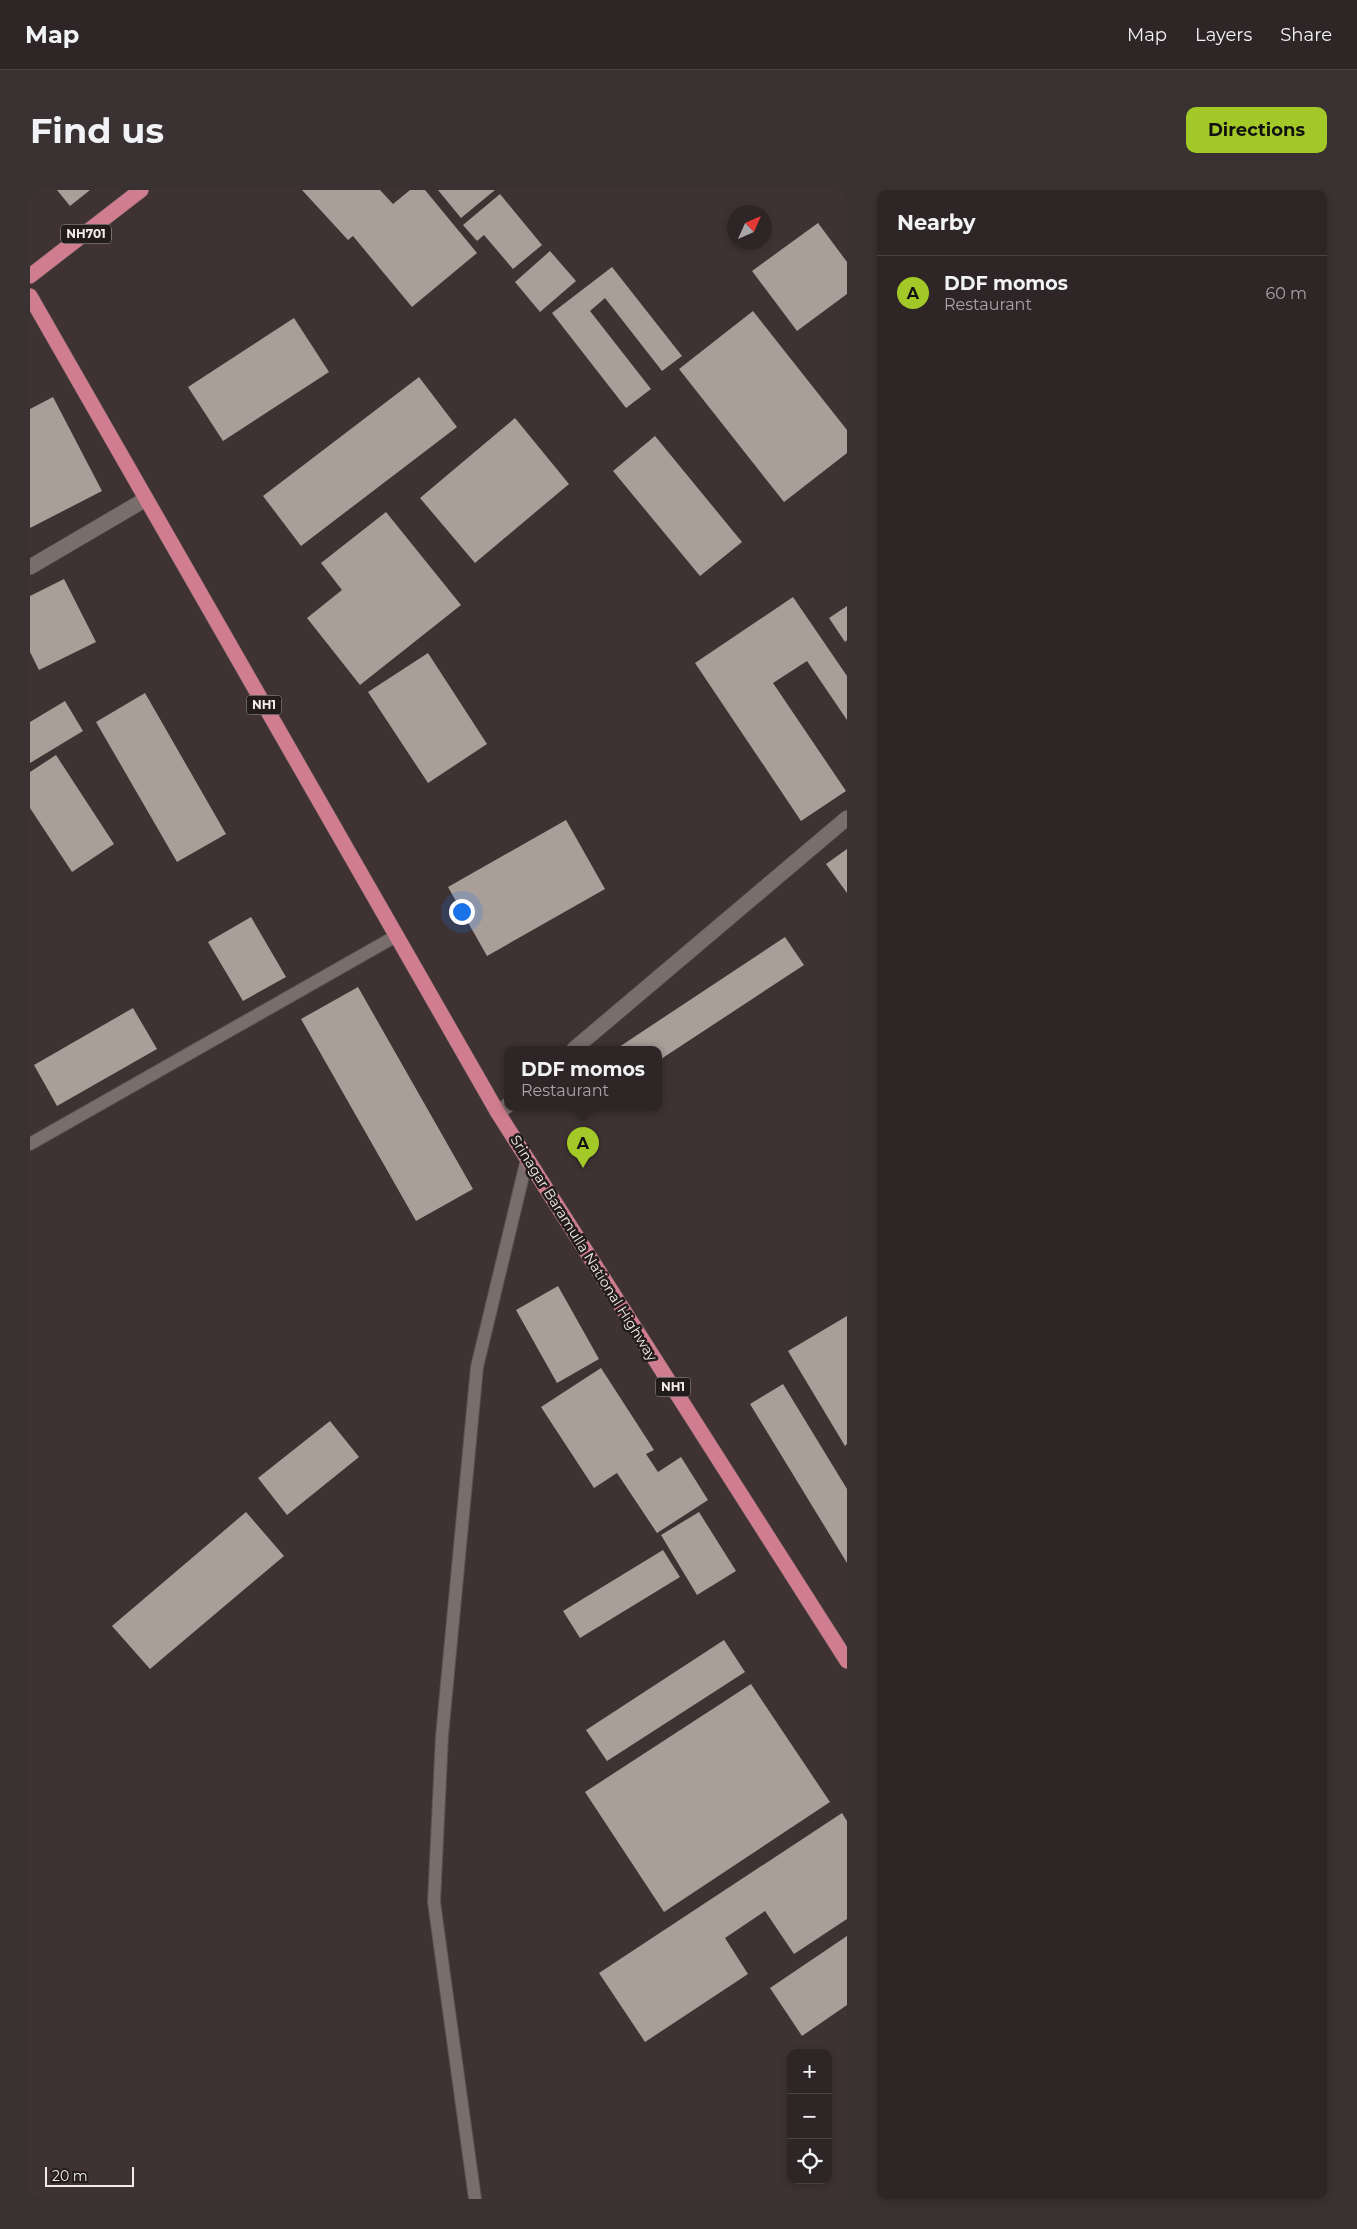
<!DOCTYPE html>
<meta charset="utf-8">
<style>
body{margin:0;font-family:Montserrat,sans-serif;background:#3a3232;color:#f1f3f6}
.controls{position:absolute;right:15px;bottom:15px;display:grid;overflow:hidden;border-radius:10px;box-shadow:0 2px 8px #0003}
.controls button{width:45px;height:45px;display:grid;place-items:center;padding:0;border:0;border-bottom:1px solid #494343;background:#2e2626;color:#f1f3f6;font:25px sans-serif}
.compass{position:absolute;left:697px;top:15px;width:45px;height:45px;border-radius:50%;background:#2e2626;box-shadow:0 2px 8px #0003;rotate:45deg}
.scale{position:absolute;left:15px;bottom:12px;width:89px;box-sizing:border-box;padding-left:5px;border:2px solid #f2ebea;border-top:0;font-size:14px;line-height:18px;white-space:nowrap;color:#f2ebea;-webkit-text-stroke:4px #221d1c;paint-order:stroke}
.you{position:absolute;left:431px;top:721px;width:18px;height:18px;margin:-12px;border:4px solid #fff;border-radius:50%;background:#1a73e8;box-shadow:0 0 0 8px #1a73e833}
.badge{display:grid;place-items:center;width:32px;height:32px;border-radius:50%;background:#a2c928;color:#111;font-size:16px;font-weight:700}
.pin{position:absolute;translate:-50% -41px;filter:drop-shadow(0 1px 2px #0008)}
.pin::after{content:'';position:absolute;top:26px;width:18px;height:15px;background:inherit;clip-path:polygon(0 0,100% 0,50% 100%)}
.popup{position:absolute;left:474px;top:856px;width:158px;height:65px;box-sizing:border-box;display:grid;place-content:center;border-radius:10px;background:#2e2626;filter:drop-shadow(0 1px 4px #0005);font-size:16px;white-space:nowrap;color:#a7a5a7}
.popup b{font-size:19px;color:#f1f3f6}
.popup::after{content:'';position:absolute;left:50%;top:100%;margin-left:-10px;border:10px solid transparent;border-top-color:#2e2626}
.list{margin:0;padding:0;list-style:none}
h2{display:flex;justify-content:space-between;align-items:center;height:65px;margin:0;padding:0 20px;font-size:21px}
h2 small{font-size:16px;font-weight:400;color:#a7a5a7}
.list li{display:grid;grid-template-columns:32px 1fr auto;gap:15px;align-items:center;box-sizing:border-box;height:75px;padding:0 20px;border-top:1px solid #494343}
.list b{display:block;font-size:19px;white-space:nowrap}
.list p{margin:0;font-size:16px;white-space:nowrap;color:#a7a5a7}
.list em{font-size:16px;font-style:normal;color:#a7a5a7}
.icon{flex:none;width:28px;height:28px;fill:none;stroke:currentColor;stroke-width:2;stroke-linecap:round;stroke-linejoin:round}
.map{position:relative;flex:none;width:817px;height:2009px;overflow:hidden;border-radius:10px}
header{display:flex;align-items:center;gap:30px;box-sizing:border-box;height:70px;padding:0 25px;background:#2e2626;border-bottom:1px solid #494343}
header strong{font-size:24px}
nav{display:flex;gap:28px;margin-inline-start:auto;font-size:18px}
.intro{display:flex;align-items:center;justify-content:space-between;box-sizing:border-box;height:120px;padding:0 30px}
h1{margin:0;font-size:35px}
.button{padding:12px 22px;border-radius:10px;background:#a2c928;color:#111;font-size:18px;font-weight:700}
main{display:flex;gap:30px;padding:0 30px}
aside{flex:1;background:#2e2626;border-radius:10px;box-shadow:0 2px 8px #0003}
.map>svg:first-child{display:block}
.building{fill:#aa9e99}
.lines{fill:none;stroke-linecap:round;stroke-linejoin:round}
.service-casing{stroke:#5a5150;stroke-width:14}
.tertiary-casing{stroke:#5a5150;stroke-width:16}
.trunk-casing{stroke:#5a5150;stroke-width:16}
.service{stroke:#7a6e6c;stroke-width:12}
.tertiary{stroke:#7a6e6c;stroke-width:15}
.trunk{stroke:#d07d8f;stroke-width:15}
.labels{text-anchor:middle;stroke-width:5;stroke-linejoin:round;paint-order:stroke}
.shield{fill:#221d1c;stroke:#b4adac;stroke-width:1}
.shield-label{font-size:12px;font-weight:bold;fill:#f2ebea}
.street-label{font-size:14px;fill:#f2ebea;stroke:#221d1c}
</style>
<header>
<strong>Map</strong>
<nav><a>Map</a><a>Layers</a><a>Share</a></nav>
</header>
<div class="intro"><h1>Find us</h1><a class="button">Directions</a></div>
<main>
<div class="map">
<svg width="817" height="2009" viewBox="0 0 817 2009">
<rect width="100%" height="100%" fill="#3e3332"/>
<path class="building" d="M27 0H60L40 16Z
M272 0H350L363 14 380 0H395L447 63 382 117 323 46 318 50Z
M408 0H465L431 28Z
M470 4 512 55 483 79 454 45 447 51 433 35Z
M788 33 817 72V104L767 141 722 81Z
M520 61 546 91 510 122 485 92Z
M582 77 652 166 632 181 575 108 560 121 621 199 596 218 522 123Z
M723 121 817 240V263L754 312 649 179Z
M264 128 299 182 193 251 158 197Z
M389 187 427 237 271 356 233 306Z
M23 207 72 301 0 338V219Z
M485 228 539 294 445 373 390 308Z
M625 246 712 352 670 386 583 281Z
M356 322 431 415 330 495 277 428 312 400 291 373Z
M34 389 66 452 9 480 0 462V406Z
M763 407 817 486V530L777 471 743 493 816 601 771 631 665 473Z
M817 416V450L815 452 799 428Z
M398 463 457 554 398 593 338 502Z
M115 503 196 644 147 672 66 532Z
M35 511 53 541 0 573V532Z
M26 565 84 654 42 682 0 618V582Z
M536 630 575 699 457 766 418 697Z
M817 659V703L796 674Z
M221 727 256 787 213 811 178 752Z
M755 747 774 775 628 871V859H586Z
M328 797 443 999 386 1031 271 829Z
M103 818 127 859 27 916 4 875Z
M528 1096 569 1169 527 1193 486 1120Z
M817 1126V1254L815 1256 758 1161Z
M571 1178 624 1260 616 1264 628 1282 651 1267 678 1310 627 1343 587 1283 564 1298 511 1217Z
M753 1194 817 1299V1373L720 1214Z
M300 1231 329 1267 257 1325 228 1288Z
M216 1322 254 1366 120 1479 82 1436Z
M669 1322 706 1381 667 1405 631 1345Z
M633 1360 650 1387 550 1448 533 1421Z
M694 1450 715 1482 577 1571 556 1540Z
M721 1494 800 1612 634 1722 555 1602Z
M812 1623 817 1631V1729L764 1764 735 1721 695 1748 718 1784 615 1852 569 1783Z
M817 1746V1815L772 1846 740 1798Z"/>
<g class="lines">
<g class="service-casing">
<path id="service" d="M0 954 366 746
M445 2009 404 1712 412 1546 447 1177 497 969"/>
</g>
<g class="tertiary-casing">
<path id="tertiary" d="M0 377 116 309
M544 859 817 628
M468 923 478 915"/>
</g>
<g class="trunk-casing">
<path id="trunk" d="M0 86 111 0
M0 106 468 923 817 1471"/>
</g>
<use href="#service" class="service"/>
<use href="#tertiary" class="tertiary"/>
<use href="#trunk" class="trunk"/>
</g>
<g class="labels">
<g class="shield">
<rect x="31" y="34.5" width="50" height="19" rx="4"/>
<rect x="216.5" y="505.5" width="35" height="19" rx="4"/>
<rect x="625.5" y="1187.5" width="35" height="19" rx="4"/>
</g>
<g class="shield-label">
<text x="56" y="48">NH701</text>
<text x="234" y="519">NH1</text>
<text x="643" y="1201">NH1</text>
</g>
<g class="street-label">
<text transform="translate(554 1058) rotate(58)" y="5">Srinagar Baramulla National Highway</text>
</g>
</g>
</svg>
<div class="controls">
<button>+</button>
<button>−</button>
<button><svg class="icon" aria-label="locate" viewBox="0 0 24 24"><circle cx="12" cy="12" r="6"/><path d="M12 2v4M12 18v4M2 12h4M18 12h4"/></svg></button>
</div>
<svg class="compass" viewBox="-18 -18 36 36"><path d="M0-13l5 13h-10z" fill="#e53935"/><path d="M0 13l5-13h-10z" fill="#a7a5a7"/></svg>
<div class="scale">20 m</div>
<div class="you"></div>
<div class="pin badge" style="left:553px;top:978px">A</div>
<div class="popup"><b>DDF momos</b>Restaurant</div>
</div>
<aside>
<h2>Nearby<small></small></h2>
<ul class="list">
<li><span class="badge">A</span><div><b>DDF momos</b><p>Restaurant</p></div><em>60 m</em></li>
</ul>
</aside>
</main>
